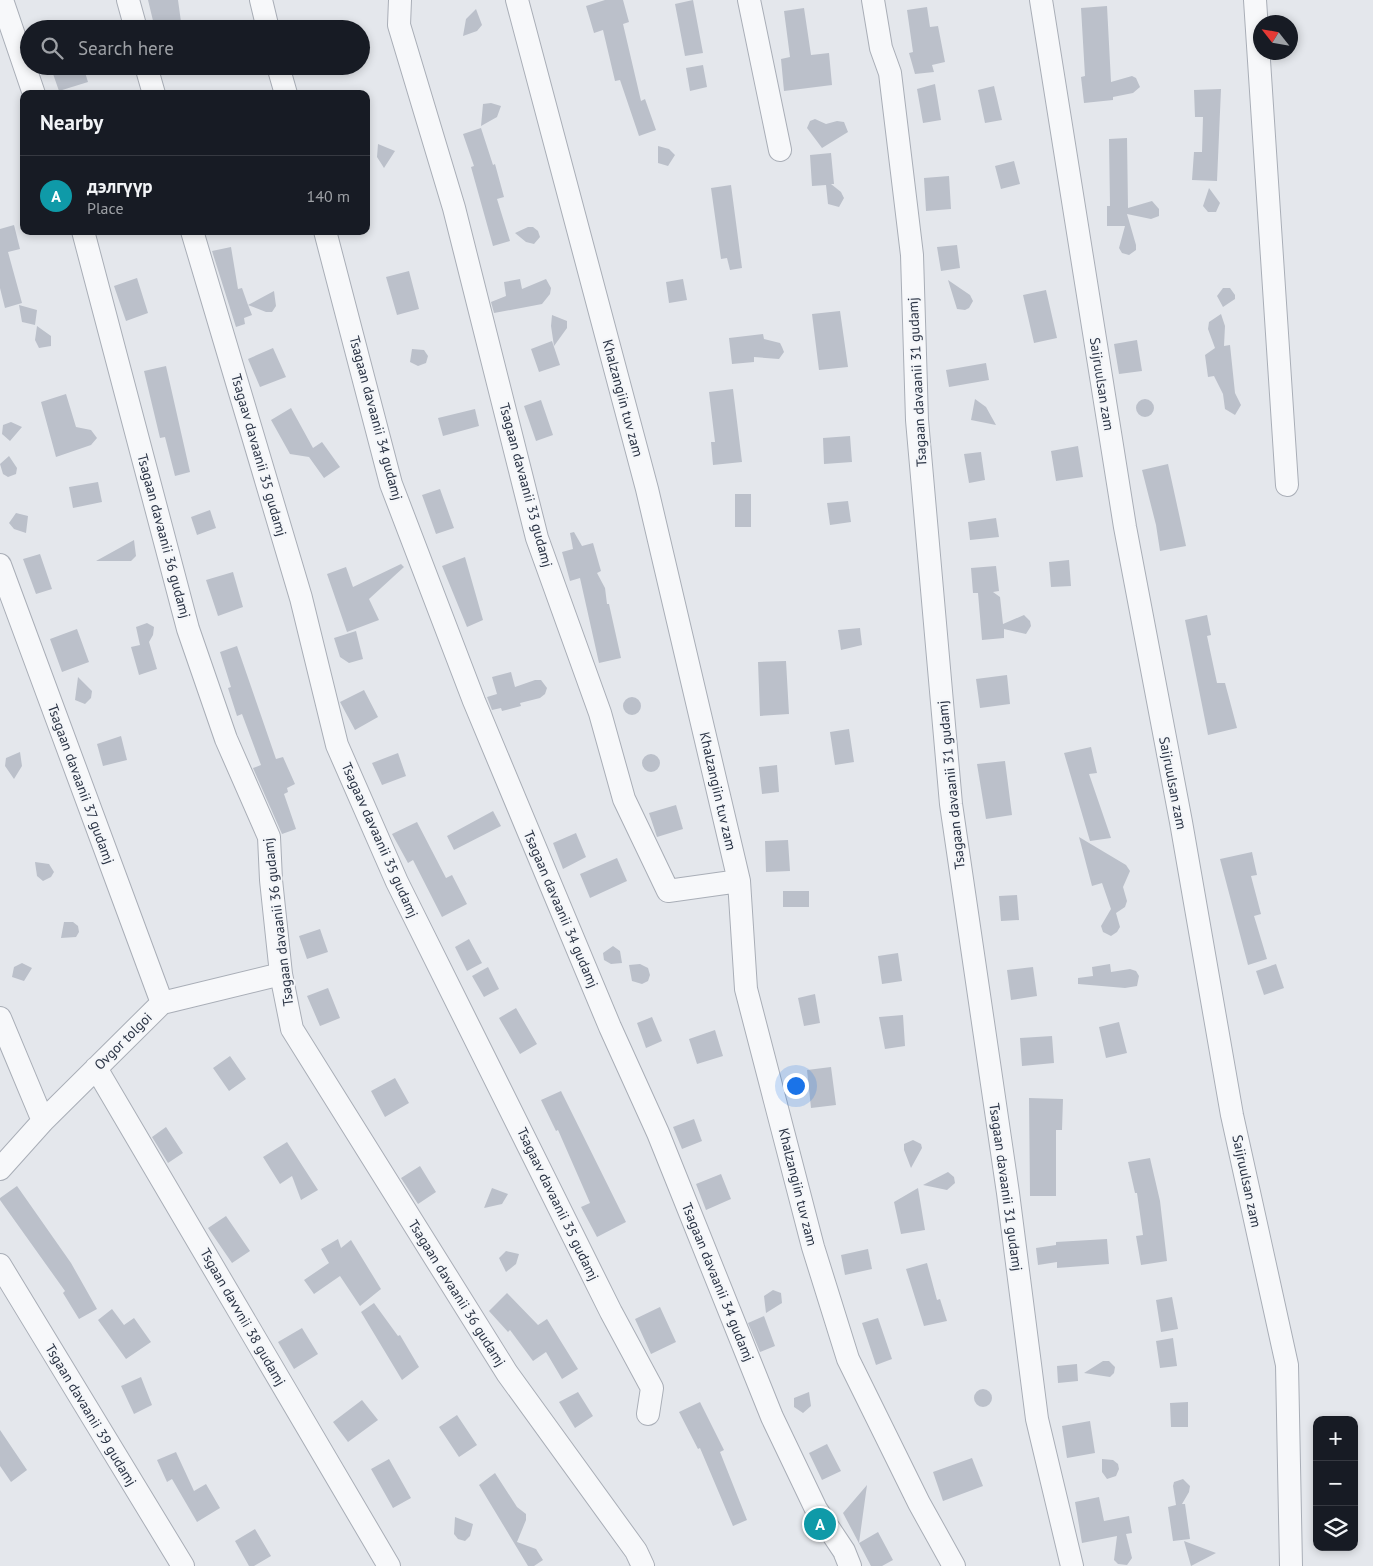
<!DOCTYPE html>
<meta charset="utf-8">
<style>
body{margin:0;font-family:"PT Sans",sans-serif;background:#242831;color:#f1f3f6}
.controls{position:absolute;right:15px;bottom:15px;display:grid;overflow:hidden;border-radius:10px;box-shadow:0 2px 8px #0003}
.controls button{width:45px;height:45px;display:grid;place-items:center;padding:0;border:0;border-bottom:1px solid #363941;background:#171b24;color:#f1f3f6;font:25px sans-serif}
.compass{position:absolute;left:1253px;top:15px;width:45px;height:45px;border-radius:50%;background:#171b24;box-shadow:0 2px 8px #0003;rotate:301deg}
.you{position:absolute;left:795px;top:1085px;width:18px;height:18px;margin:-12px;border:4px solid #fff;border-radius:50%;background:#1a73e8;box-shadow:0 0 0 8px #1a73e833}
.badge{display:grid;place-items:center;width:32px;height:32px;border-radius:50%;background:#d1495b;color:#fff;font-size:16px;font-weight:700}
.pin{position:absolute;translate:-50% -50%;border:2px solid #fff;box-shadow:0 1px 5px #0006}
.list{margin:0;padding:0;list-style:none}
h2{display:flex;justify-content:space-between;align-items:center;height:65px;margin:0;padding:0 20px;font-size:21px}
h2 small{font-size:16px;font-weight:400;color:#9ea1a6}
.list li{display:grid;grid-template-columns:32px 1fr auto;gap:15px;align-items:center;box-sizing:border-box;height:80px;padding:0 20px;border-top:1px solid #363941}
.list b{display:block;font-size:19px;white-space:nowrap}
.list p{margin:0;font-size:16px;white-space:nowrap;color:#9ea1a6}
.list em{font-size:16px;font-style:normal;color:#9ea1a6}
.icon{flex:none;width:28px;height:28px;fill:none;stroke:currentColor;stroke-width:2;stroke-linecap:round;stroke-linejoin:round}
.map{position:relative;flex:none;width:1373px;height:1566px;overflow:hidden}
.search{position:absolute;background:#171b24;box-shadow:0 2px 8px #0003;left:20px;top:20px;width:350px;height:55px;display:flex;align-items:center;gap:12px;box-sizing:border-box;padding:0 18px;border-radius:28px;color:#9ea1a6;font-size:19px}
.panel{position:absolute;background:#171b24;box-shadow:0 2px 8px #0003;left:20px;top:90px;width:350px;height:145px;border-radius:10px}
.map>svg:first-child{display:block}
.building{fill:#bbc0ca}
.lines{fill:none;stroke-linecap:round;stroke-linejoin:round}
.minor-casing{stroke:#a9aeb7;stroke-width:24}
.minor{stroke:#f7f8fa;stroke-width:22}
.labels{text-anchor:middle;stroke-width:4;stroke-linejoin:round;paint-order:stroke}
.street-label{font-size:14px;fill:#2b3445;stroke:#f4f6f9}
</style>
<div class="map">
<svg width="1373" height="1566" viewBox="0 0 1373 1566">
<rect width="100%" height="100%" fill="#e4e7ec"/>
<path class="building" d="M148 0H178L182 29H155Z
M605 0H623L629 22 623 24 641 101 645 99 656 130 639 136 620 80 615 81 603 30 594 33 586 6Z
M693 0 703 53 685 56 675 4Z
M1107 6 1111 82 1132 76 1136 78 1140 87 1133 93 1113 97V100L1084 103 1081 77 1085 76 1081 8Z
M927 7 930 27 938 26 945 62 932 65 934 72 915 74 909 53 913 52 907 10Z
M804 8 811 55 829 53 832 85 784 91 781 59 790 57 784 11Z
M476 9 482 25 477 31 463 36 466 19Z
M703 65 707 87 690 91 686 68Z
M67 66H83L88 82 59 91 52 71Z
M935 84 941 120 923 123 917 89Z
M994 86 1002 120 985 123 978 90Z
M1221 89 1217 181 1192 180 1194 152H1202L1203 117H1195L1194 90Z
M491 103 501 106 497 117 481 126 483 104Z
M815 119 826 124 837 121 844 122 848 132 822 148 807 128 810 121Z
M481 128 493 165 495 164 504 197 497 199 510 241 493 246 471 167 474 166 463 134Z
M1127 138 1128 208 1152 201 1159 209V216L1151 219 1127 214 1136 245V250L1129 255 1122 253 1119 248 1125 226H1107V206H1110L1109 139Z
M378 144 395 151 384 168 377 157Z
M658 146 669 149 675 155 668 166 658 163Z
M831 153 834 184H831L841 192 844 198 839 207 828 204 826 185 812 186 810 155Z
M1014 161 1020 184 1001 189 995 166Z
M949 176 951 209 926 211 924 178Z
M731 185 742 268 730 270 727 258 721 259 711 188Z
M1209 188 1220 203 1216 212H1208L1203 206Z
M14 225 20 249 8 252 22 303 5 308 0 288V229Z
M528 227H533L538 231 540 237 534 244 526 242 515 233Z
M957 245 960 268 941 271 937 247Z
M231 247 238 289 242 288 248 305 274 291 276 306 272 312H266L248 305 252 315 244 318 245 324 236 327 212 251Z
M409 271 419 309 397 315 386 277Z
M137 278 148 313 126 321 114 286Z
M520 279 522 289 546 279 551 288 550 294 542 304 494 313 491 302 506 296 504 282Z
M683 279 687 300 669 303 666 282Z
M948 280 970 295 973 301 969 308 965 310 957 309Z
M1223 288H1230L1235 295V299L1223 307 1217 296Z
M1046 290 1057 338 1034 343 1023 295Z
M19 305 37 310 35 325 22 322Z
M840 311 848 367 819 370 812 314Z
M1221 314 1225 326 1224 346 1230 345 1235 393 1241 405 1235 415 1225 409 1223 394 1214 376 1208 377 1205 355 1215 348 1208 329 1209 322Z
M552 315 567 321V328L554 346 551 326Z
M37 326 51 336V346L39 348 35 340Z
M763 334 764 339 780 343 782 347 784 352 779 359 754 357V362L732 364 729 338Z
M1137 340 1142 371 1119 374 1114 344Z
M552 341 560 365 539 372 531 349Z
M273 348 286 377 260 387 248 359Z
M412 349 424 350 428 356 426 363 418 366 410 362Z
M986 363 989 380 949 387 946 370Z
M166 366 190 472 175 476 165 437 160 438 144 371Z
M733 389 742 462 713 465 711 442H715L709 392Z
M66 394 76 427 91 430 97 438 91 445 56 457 41 402Z
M975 399 986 407 996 425 971 420Z
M1136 408a9 9 0 1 1 18 0a9 9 0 1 1-18 0Z
M541 400 553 435 536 441 524 406Z
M291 408 313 448 322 442 340 467 324 478 309 457 290 454 271 420Z
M475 409 479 426 443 436 438 418Z
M11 422 22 427 10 441 2 434 3 425Z
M850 436 852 462 824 464 823 438Z
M1078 446 1083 477 1056 481 1051 451Z
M981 452 985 480 969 483 964 454Z
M9 456 17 468 16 474 8 477 3 474 0 464Z
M1168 464 1186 546 1160 551 1156 525 1142 470Z
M98 482 102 502 73 508 69 487Z
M440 489 454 528 436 534 422 495Z
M735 494H751V527H735Z
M848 501 851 522 830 525 827 503Z
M210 510 216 528 197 535 191 517Z
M16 513 28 516 26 533 14 529 9 523Z
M996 518 999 537 970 540 968 522Z
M574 532 582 546 593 543 601 571 597 573 605 588 607 604H609L621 658 599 663 580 578 570 581 562 552 573 549 570 533Z
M134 540 136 556 131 561H96Z
M40 554 52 589 36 594 23 559Z
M465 557 483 620 467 627 442 566Z
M1069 560 1071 586 1051 587 1049 562Z
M401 564 404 567 369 599 379 620 347 632 327 574 346 567 353 587Z
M996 566 999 591 993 592 1000 597 1003 624 1024 615 1030 621 1031 626 1026 634 1004 629V638L982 640 978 593H973L971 568Z
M233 572 243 607 218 616 206 580Z
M1207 615 1211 635 1207 636 1217 683H1225L1237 728 1208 735 1185 620Z
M147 623 154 627 153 635 149 642 157 669 139 675 131 647 140 645 136 627Z
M860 628 862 645 841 650 838 630Z
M77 629 89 662 62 672 50 639Z
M356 631 363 659 349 663 340 657 334 638Z
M237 646 276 759 283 757 295 784 287 788 288 792 284 794 296 829 282 834 253 768 261 765 242 714 237 716 228 688 231 687 220 652Z
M786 661 789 714 760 716 758 662Z
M511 672 515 687 535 680H541L547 688 545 694 540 698 520 703 521 706 502 711 501 708 492 710 487 697 497 694 492 677Z
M1007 675 1010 704 980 708 976 679Z
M78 677 92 691 91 698 85 704 75 700Z
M364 690 378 717 355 730 340 702Z
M623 706a9 9 0 1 1 18 0a9 9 0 1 1-18 0Z
M849 729 854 762 835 765 830 732Z
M121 736 127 760 103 766 97 744Z
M1091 747 1097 773 1089 774 1111 838 1090 841 1064 753Z
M20 752 22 766 14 779 5 766 6 758Z
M398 753 406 776 382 785 372 763Z
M642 763a9 9 0 1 1 18 0a9 9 0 1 1-18 0Z
M1005 761 1012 815 986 819 977 764Z
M777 765 779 792 762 794 759 767Z
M676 805 683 829 657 837 649 813Z
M493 811 501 826 454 850 447 836Z
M417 822 446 878 452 875 467 904 442 917 413 860 408 863 392 834Z
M576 833 586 857 563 869 553 843Z
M1079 837 1126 865 1130 871 1123 887 1127 901 1125 907 1116 913 1120 927 1117 932 1111 936 1103 932 1101 926 1111 909 1102 883 1092 886Z
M788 840 790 871 766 872 765 841Z
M1252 852 1257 875 1251 876 1261 914 1254 916 1267 959 1248 965 1220 859Z
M617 858 627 881 590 898 580 874Z
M35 862 49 864 54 872 51 877 43 881 37 876Z
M783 891H809V907H783Z
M1017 895 1019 920 1001 921 999 896Z
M64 922H73L78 926 79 932 76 937 61 938Z
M320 929 328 952 307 959 299 936Z
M469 939 482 963 467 971 455 947Z
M613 946 620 951 622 963 611 964 604 960 603 953Z
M898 953 902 981 882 984 878 956Z
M22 963 32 968 24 981 12 977 14 967Z
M640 964 648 968 650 975 648 981 642 984 632 981 629 965Z
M1110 964 1111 972 1130 969 1136 971 1139 976 1137 986 1125 988 1078 984V978L1093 976 1092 967Z
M1276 964 1284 988 1264 995 1256 971Z
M488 967 499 989 484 997 472 976Z
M1033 967 1037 996 1011 1000 1007 970Z
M328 988 340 1018 320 1026 307 996Z
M815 994 820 1023 804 1026 798 998Z
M516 1008 537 1044 520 1054 499 1018Z
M903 1015 905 1046 885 1049 879 1017Z
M652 1017 662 1041 646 1048 637 1023Z
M1119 1022 1127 1053 1106 1058 1099 1027Z
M715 1030 723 1056 697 1064 689 1039Z
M1052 1036 1054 1063 1022 1066 1020 1038Z
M230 1056 246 1079 229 1091 213 1068Z
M831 1067 836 1105 811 1108 807 1070Z
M395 1078 409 1103 385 1117 371 1091Z
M561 1091 626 1222 597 1237 581 1207 590 1203 558 1130 556 1131 541 1100Z
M1029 1098 1063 1099 1062 1130H1056V1196H1030Z
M694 1119 702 1141 682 1149 673 1127Z
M166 1127 183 1153 168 1163 152 1137Z
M913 1140 921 1144 922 1148 911 1168 904 1150V1144Z
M287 1142 318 1190 301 1200 292 1176 280 1184 263 1157Z
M1150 1158 1160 1201 1167 1261 1141 1265 1136 1236 1143 1235 1137 1193H1135L1128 1162Z
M420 1166 436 1192 418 1204 401 1178Z
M948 1172 954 1177 955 1183 947 1190 923 1185Z
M721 1174 731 1199 706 1210 696 1184Z
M17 1186 71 1263 97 1309 79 1319 63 1293 65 1291 0 1200V1198Z
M492 1188 508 1194 502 1204 484 1208Z
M918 1188 925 1230 901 1234 894 1202Z
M226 1216 250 1251 232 1263 208 1228Z
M338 1239 341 1248 351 1240 381 1289 360 1306 340 1276 314 1294 304 1280 329 1263 321 1249Z
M1107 1239 1109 1264 1057 1268V1262L1038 1265 1036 1248 1056 1245V1242Z
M868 1249 872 1269 845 1275 841 1255Z
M506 1251 519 1254 516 1264 506 1272 499 1258Z
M927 1263 937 1300 940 1299 947 1321 924 1326 906 1269Z
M773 1290 781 1293 782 1303 766 1313 764 1296Z
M507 1293 538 1325 547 1319 578 1369 562 1379 546 1352 533 1361 510 1330 508 1332 489 1311Z
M1172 1297 1178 1329 1161 1332 1156 1300Z
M374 1303 398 1336 400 1335 419 1367 402 1380 361 1312Z
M660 1307 676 1342 651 1354 635 1319Z
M112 1309 124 1325 134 1318 151 1342 126 1359 98 1320Z
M764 1316 775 1346 760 1352 748 1323Z
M878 1318 892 1359 876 1365 862 1323Z
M302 1328 318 1354 294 1369 278 1342Z
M1173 1338 1177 1366 1160 1368 1156 1341Z
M1103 1361H1109L1115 1367 1114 1373 1110 1377 1084 1373Z
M1077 1364 1078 1381 1058 1383 1057 1366Z
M141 1377 152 1405 134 1414 121 1386Z
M974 1398a9 9 0 1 1 18 0a9 9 0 1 1-18 0Z
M578 1392 593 1416 575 1428 559 1402Z
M809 1392 811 1406 803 1413 794 1407V1398Z
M362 1400 378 1420 348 1442 333 1422Z
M700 1402 724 1450 720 1452 747 1520 733 1526 700 1448 698 1449 679 1412Z
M1188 1402V1427H1171L1170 1403Z
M457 1415 477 1445 459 1457 439 1427Z
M1090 1421 1095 1453 1067 1458 1062 1426Z
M0 1430 27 1470 11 1482 0 1466Z
M827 1444 841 1471 822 1480 809 1453Z
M176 1452 194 1491 206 1484 220 1508 197 1522 172 1479 167 1482 157 1460Z
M972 1458 983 1486 943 1501 933 1472Z
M389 1459 411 1498 393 1508 371 1469Z
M1102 1459 1113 1460 1118 1464 1119 1469 1116 1476 1107 1479 1102 1472Z
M495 1473 517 1507 526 1514V1520L517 1542 536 1549 543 1560 534 1566H528L479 1485Z
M1183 1479 1190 1486 1189 1492 1182 1504H1185L1190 1539 1173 1541 1168 1507 1176 1505 1173 1486 1174 1482Z
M867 1485 859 1543 878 1532 893 1560 882 1566H871L843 1513Z
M1099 1497 1104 1521 1129 1516 1132 1533 1126 1534 1132 1558 1127 1565 1118 1564 1114 1560 1117 1536 1082 1543 1075 1502Z
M455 1517 473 1524 470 1536 465 1541 458 1539 454 1534Z
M806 1520H807L817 1534 812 1536Z
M255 1529 271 1556 254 1566H249L235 1541Z
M1184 1541 1216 1553 1191 1566Z"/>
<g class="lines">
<g class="minor-casing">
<path id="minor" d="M2 0 34 94
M128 0 136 29
M261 0 268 29
M400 0 399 25 454 208 537 538 600 713 624 799 668 891 739 881
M517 0 647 489 739 881 746 989 813 1247 848 1359 919 1503 954 1566
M749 0 780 150
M873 0 881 48 890 73 912 255 917 420 951 804 1008 1193 1037 1419 1072 1566
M1041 0 1125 527 1181 822 1232 1115 1287 1365 1291 1566
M1255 0 1287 485
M146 66 154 94
M278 66 286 94
M83 231 188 629 226 739 269 837 271 880 281 974 292 1029 507 1373 636 1551 643 1566
M192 231 301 598 337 745 397 882 611 1312 652 1388 648 1414
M325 231 391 484 474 701 610 1027 658 1133 772 1417 816 1509 844 1551 850 1566
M0 565 162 1003
M0 1018 43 1121
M96 1068 389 1566
M0 1169 43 1121 162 1003 281 974
M0 1265 183 1566"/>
</g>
<use href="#minor" class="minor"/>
</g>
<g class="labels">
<g class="street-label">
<text transform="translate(917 382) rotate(-93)" y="5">Tsagaan davaanii 31 gudamj</text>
<text transform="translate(1102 384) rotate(81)" y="5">Saijruulsan zam</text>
<text transform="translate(623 398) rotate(75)" y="5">Khalzangiin tuv zam</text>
<text transform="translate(376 418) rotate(75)" y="5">Tsagaan davaanii 34 gudamj</text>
<text transform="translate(259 455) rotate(74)" y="5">Tsagaav davaanii 35 gudamj</text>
<text transform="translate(526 485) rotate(75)" y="5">Tsagaan davaanii 33 gudamj</text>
<text transform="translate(164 536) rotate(75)" y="5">Tsagaan davaanii 36 gudamj</text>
<text transform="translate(1173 783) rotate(79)" y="5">Saijruulsan zam</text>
<text transform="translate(81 784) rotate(70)" y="5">Tsagaan davaanii 37 gudamj</text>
<text transform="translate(951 785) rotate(-96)" y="5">Tsagaan davaanii 31 gudamj</text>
<text transform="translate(718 791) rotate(77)" y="5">Khalzangiin tuv zam</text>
<text transform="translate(380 840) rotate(66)" y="5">Tsagaav davaanii 35 gudamj</text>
<text transform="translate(561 909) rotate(67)" y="5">Tsagaan davaanii 34 gudamj</text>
<text transform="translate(278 922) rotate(-97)" y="5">Tsagaan davaanii 36 gudamj</text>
<text transform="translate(123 1041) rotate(-45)" y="5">Ovgor tolgoi</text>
<text transform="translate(1247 1181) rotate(78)" y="5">Saijruulsan zam</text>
<text transform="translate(798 1187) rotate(76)" y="5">Khalzangiin tuv zam</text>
<text transform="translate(1006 1187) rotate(82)" y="5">Tsagaan davaanii 31 gudamj</text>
<text transform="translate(558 1204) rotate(64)" y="5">Tsagaav davaanii 35 gudamj</text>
<text transform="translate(718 1282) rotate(68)" y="5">Tsagaan davaanii 34 gudamj</text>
<text transform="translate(457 1293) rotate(58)" y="5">Tsagaan davaanii 36 gudamj</text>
<text transform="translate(243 1317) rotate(60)" y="5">Tsgaan davvnii 38 gudamj</text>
<text transform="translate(91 1415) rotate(59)" y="5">Tsgaan davaanii 39 gudamj</text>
</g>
</g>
</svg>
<div class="controls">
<button>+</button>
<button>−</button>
<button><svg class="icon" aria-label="layers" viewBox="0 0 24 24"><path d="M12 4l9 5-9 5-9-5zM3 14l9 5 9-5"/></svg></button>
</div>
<svg class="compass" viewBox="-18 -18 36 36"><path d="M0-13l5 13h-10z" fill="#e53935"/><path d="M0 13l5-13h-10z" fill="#9ea1a6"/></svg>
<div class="you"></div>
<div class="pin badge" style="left:820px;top:1524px;background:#0f9aa8">A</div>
<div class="search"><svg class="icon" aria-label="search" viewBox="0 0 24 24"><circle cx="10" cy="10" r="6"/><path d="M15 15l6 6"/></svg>Search here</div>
<section class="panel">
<h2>Nearby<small></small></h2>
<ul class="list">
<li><span class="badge" style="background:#0f9aa8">A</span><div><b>дэлгүүр</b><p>Place</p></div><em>140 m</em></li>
</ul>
</section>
</div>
